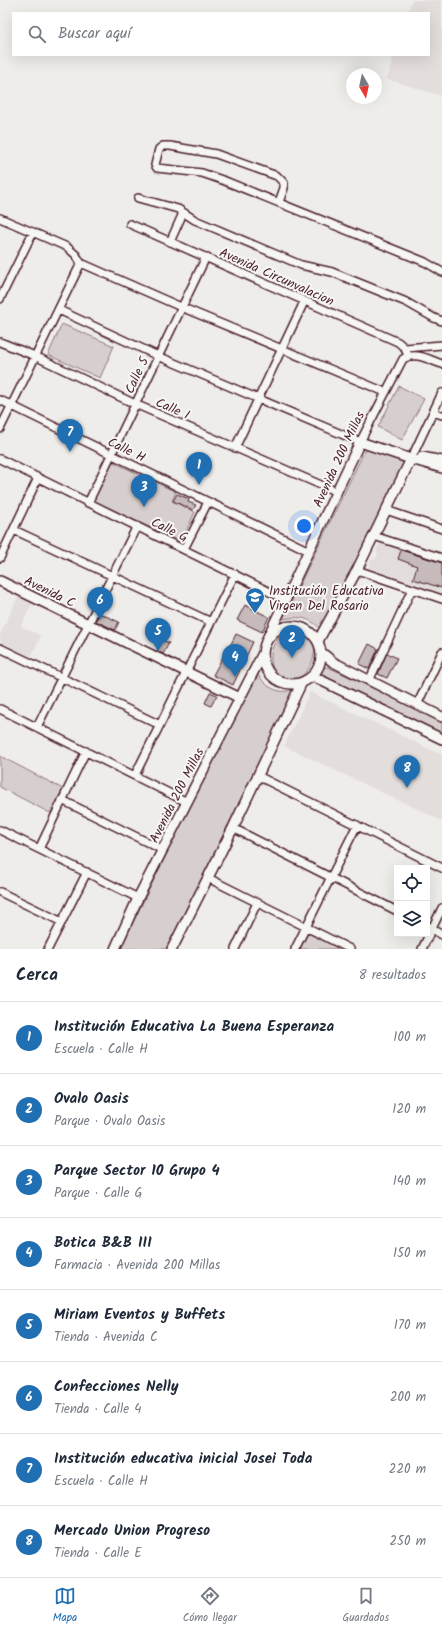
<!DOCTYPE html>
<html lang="es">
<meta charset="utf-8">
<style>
body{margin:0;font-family:Kalam,sans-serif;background:#f2f2f3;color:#1f2937}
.controls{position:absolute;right:12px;bottom:12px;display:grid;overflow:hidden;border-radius:0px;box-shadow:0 4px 16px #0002}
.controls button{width:36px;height:36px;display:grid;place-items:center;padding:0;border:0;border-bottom:1px solid #e0e1e3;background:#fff;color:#1f2937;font:20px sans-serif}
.compass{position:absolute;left:346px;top:68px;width:36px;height:36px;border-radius:50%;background:#fff;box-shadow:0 4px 16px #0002;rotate:171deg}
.you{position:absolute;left:304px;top:526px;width:14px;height:14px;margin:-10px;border:3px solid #fff;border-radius:50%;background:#1a73e8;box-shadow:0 0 0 6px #1a73e833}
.badge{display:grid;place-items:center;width:26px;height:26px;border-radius:50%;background:#1f6fb2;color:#fff;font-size:13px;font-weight:700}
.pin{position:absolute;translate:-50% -33px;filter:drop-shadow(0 1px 2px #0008)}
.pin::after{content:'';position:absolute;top:21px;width:14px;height:12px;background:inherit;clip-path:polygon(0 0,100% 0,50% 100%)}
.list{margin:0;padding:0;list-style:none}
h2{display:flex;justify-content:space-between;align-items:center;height:52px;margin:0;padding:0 16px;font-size:17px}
h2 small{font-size:13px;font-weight:400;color:#747a83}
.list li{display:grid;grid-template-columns:26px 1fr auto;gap:12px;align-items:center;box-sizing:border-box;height:72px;padding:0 16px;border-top:1px solid #e0e1e3}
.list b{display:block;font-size:15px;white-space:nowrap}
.list p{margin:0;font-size:13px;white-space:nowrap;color:#747a83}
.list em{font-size:13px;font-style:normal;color:#747a83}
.icon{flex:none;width:22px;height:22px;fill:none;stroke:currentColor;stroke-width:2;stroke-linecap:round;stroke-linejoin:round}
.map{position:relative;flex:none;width:442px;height:949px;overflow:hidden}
.search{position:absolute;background:#fff;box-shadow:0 4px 16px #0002;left:12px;right:12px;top:12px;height:44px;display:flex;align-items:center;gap:10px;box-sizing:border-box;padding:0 14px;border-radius:0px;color:#747a83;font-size:15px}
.sheet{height:628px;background:#fff}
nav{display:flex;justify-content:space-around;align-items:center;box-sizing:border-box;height:56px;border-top:1px solid #e0e1e3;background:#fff;font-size:11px;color:#747a83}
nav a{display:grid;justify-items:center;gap:2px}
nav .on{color:#1f6fb2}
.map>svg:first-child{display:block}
.built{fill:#e3dedc}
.green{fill:#d7cfce;stroke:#90777c}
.building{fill:#c6babb;stroke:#4a1f2b}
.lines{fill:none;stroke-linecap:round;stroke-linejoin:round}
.minor-casing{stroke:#4a1f2b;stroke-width:10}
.tertiary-casing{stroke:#4a1f2b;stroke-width:12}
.minor{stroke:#f6f6f2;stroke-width:7}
.tertiary{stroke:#f6f6f2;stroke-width:9}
.labels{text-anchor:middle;stroke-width:4;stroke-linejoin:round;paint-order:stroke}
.street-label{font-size:13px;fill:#4a1f2b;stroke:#f6f6f2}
.poi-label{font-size:13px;fill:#4a1f2b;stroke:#f6f6f2;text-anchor:start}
</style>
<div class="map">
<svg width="442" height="949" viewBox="0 0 442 949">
<rect width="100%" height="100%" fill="#efedea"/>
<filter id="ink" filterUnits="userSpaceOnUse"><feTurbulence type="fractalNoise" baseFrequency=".025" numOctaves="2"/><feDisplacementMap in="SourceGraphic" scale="8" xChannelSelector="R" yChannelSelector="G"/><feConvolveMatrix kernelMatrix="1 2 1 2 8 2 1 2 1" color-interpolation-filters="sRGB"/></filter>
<g filter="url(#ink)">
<path class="built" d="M412 0H442V96L387 79 394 55H429V13H408Z
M381 541 442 562V593L368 568 371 560 376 558 378 554 376 551Z
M18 597 32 604 21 626 41 636 31 657 0 642V634Z
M310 692 442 755V821L284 746Z"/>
<path class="green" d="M62 324 114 346 100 378 48 355Z
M399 386 424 399 402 440 378 427Z
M368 450 399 457 403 460V464L323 632C311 617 300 616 283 619L364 452Z
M111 461 176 492 172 501 195 512 181 542 92 500Z
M297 629C332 635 308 691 282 679 278 677 275 675 274 671 265 651 276 633 297 629Z
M325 667H328L442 721V734L323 677 322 671Z
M256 671C264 686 278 696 295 689L167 949H120Z
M0 756 63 789 50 813 0 787Z
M308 933 340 949H300Z"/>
<path class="building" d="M177 494 189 499 188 502 196 505 193 510 173 501Z
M401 550 442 563V588L413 579 417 566 398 559Z
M245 605 269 617 262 632 237 620Z
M99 613 119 622 115 630 96 621Z
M236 634 253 642 233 685 213 675 225 653 226 654Z
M162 640 169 643 163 654 157 651Z
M369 644 378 649 369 669 359 664Z
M387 653 397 658 387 678 378 674Z
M210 692 217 695 211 706 205 703Z"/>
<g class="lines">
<g class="minor-casing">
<path id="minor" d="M138 198 178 209 195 220 301 265 332 272 406 302 434 318 442 321
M279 202 284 188V183L277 176 216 154 170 146H163L159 149 155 165 157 168 202 173 225 181 425 262 442 272
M0 218 67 247 76 255 81 263 181 307 385 392
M130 224 398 342 405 348 408 356
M170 242 183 213
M0 299 33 232
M59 310 158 356 360 442 403 359C416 351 429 360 442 364
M0 342 35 356 135 404 337 492
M405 348 442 345
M0 400 309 551
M433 412 442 415
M0 429 81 263
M235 448 304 302
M0 459 286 600
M411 459 442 393
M88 503 206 257
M386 510 442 529
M14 530 211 622
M374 536 442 558
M184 549 208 502
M0 558 38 478
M357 570 442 599
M0 648 160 725
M369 681 412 589
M417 705 442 652
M0 709 187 802
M37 727 137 526
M135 775 235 574
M258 776 442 868
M62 800 163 850
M233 828 397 911
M0 830 138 898
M39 849 86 751
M208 878 350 949
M0 892 62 922
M427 926 442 935
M48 949 87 872
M235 949 257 903
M295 949 357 825
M422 949 442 908"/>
</g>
<g class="tertiary-casing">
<path id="tertiary" d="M422 457 442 461
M0 581 240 698
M263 655a29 29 0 1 1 58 0a29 29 0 1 1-58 0Z
M266 641 360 442 411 459 442 468
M318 641 357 570 411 459
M322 653 333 662 442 717
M312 676 442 739
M115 949 138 898 263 653
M172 949 233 828 302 682"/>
</g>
<use href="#minor" class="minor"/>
<use href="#tertiary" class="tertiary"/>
</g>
</g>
<defs>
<g id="school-pin" transform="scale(1)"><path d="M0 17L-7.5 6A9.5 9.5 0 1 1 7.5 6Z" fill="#1f6fb2" stroke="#f6f6f2"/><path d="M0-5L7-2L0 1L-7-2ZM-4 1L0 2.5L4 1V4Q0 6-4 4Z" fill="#fff"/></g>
</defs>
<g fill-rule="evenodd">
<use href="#school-pin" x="255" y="597"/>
</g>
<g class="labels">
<g class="street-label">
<text transform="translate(277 276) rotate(24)" y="5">Avenida Circunvalacion</text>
<text transform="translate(136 375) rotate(-65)" y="5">Calle 5</text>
<text transform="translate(173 408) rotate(24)" y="5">Calle I</text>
<text transform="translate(127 449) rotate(26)" y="5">Calle H</text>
<text transform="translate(338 459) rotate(-65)" y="5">Avenida 200 Millas</text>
<text transform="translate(170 529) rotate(26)" y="5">Calle G</text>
<text transform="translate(50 591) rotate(26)" y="5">Avenida C</text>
<text transform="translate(176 795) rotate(-63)" y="5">Avenida 200 Millas</text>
</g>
<g class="poi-label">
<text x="269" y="595">Institución Educativa<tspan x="269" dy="15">Virgen Del Rosario</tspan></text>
</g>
</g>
</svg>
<div class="controls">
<button><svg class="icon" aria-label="locate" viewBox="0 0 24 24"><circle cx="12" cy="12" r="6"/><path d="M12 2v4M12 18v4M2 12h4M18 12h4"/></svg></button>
<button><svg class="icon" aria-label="layers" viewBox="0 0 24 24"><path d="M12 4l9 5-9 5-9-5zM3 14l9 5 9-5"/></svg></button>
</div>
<svg class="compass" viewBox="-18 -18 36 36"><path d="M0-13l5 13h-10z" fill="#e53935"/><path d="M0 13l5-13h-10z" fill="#747a83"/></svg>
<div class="you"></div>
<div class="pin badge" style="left:199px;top:485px">1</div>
<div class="pin badge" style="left:292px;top:658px">2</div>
<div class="pin badge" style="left:144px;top:507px">3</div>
<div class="pin badge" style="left:235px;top:677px">4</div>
<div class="pin badge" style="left:158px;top:651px">5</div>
<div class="pin badge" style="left:100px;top:620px">6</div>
<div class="pin badge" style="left:70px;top:452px">7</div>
<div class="pin badge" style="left:407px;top:788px">8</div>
<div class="search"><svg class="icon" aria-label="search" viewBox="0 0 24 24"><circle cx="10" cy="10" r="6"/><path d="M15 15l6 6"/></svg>Buscar aquí</div>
</div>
<section class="sheet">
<h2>Cerca<small>8 resultados</small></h2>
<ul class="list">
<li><span class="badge">1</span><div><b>Institución Educativa La Buena Esperanza</b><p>Escuela · Calle H</p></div><em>100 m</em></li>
<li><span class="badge">2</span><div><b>Ovalo Oasis</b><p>Parque · Ovalo Oasis</p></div><em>120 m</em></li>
<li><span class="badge">3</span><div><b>Parque Sector 10 Grupo 4</b><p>Parque · Calle G</p></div><em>140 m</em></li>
<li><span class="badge">4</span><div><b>Botica B&amp;B III</b><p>Farmacia · Avenida 200 Millas</p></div><em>150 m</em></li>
<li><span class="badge">5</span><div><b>Miriam Eventos y Buffets</b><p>Tienda · Avenida C</p></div><em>170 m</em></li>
<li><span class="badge">6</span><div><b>Confecciones Nelly</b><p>Tienda · Calle 4</p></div><em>200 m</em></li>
<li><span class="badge">7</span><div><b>Institución educativa inicial Josei Toda</b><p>Escuela · Calle H</p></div><em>220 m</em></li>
<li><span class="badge">8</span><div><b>Mercado Union Progreso</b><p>Tienda · Calle E</p></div><em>250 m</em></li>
</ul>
</section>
<nav>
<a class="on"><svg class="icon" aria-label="map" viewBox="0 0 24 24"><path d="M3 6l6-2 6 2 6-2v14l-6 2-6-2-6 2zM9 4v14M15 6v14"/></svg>Mapa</a>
<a><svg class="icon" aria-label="directions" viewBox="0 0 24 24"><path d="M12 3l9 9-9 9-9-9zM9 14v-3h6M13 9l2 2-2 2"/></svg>Cómo llegar</a>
<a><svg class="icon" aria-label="saved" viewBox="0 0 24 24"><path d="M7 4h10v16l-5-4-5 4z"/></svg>Guardados</a>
</nav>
